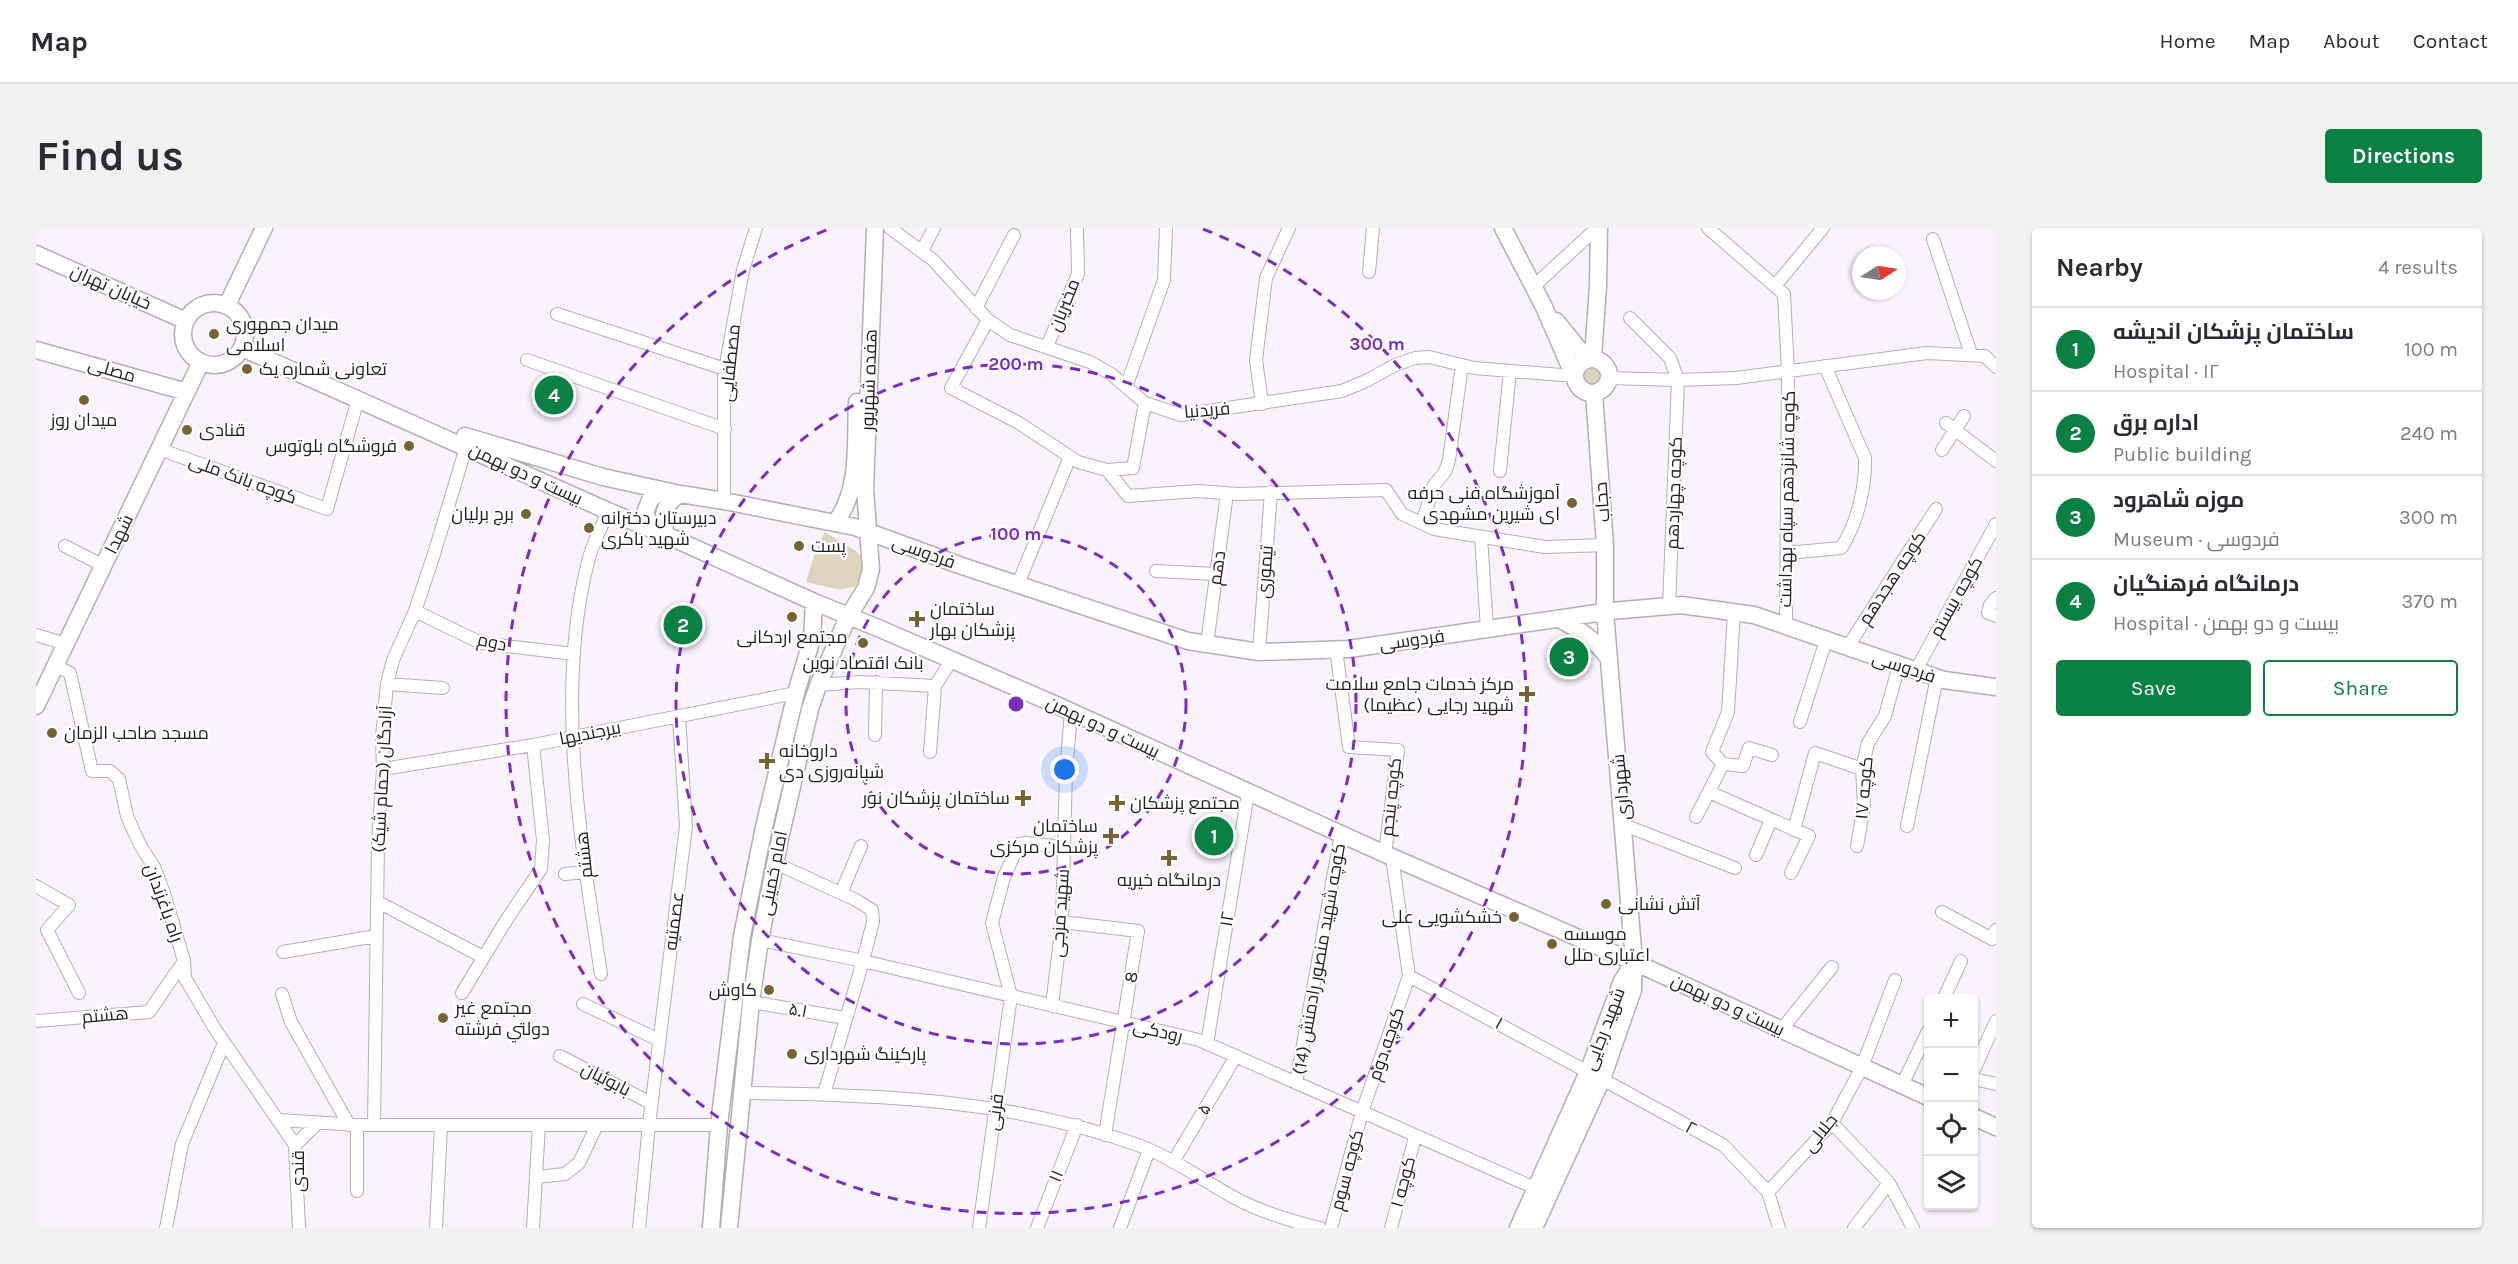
<!DOCTYPE html>
<meta charset="utf-8">
<style>
body{margin:0;font-family:Karla,Cairo,sans-serif;background:#f2f2f3;color:#2b2b33}
.controls{position:absolute;right:18px;bottom:18px;display:grid;overflow:hidden;border-radius:6px;box-shadow:0 2px 4px #0004}
.controls button{width:54px;height:54px;display:grid;place-items:center;padding:0;border:0;border-bottom:2px solid #e1e1e2;background:#fff;color:#2b2b33;font:30px sans-serif}
.compass{position:absolute;left:1816px;top:18px;width:54px;height:54px;border-radius:50%;background:#fff;box-shadow:0 2px 4px #0004;rotate:78deg}
.you{position:absolute;left:1029px;top:542px;width:21px;height:21px;margin:-15px;border:4px solid #fff;border-radius:50%;background:#1a73e8;box-shadow:0 0 0 9px #1a73e833}
.badge{display:grid;place-items:center;width:39px;height:39px;border-radius:50%;background:#0b8043;color:#fff;font-size:20px;font-weight:700}
.pin{position:absolute;translate:-50% -50%;border:3px solid #fff;box-shadow:0 2px 6px #0006}
.list{margin:0;padding:0;list-style:none}
h2{display:flex;justify-content:space-between;align-items:center;height:78px;margin:0;padding:0 24px;font-size:26px}
h2 small{font-size:20px;font-weight:400;color:#7c7c81}
.list li{display:grid;grid-template-columns:39px 1fr auto;gap:18px;align-items:center;box-sizing:border-box;height:84px;padding:0 24px;border-top:2px solid #e1e1e2}
.list b{display:block;font-size:22px;white-space:nowrap}
.list p{margin:0;font-size:20px;white-space:nowrap;color:#7c7c81}
.list em{font-size:20px;font-style:normal;color:#7c7c81}
.actions{display:flex;gap:12px;padding:18px 24px}
.actions a{flex:1;padding:14px 0;border:2px solid #0b8043;border-radius:6px;text-align:center;font-size:21px;color:#0b8043}
.actions .main{background:#0b8043;color:#fff}
.icon{flex:none;width:33px;height:33px;fill:none;stroke:currentColor;stroke-width:2;stroke-linecap:round;stroke-linejoin:round}
.map{position:relative;flex:none;width:1960px;height:1000px;overflow:hidden;border-radius:6px}
header{display:flex;align-items:center;gap:36px;box-sizing:border-box;height:84px;padding:0 30px;background:#fff;border-bottom:2px solid #e1e1e2}
header strong{font-size:28px}
nav{display:flex;gap:33px;margin-inline-start:auto;font-size:21px}
.intro{display:flex;align-items:center;justify-content:space-between;box-sizing:border-box;height:144px;padding:0 36px}
h1{margin:0;font-size:42px}
.button{padding:15px 27px;border-radius:6px;background:#0b8043;color:#fff;font-size:21px;font-weight:700}
main{display:flex;gap:36px;padding:0 36px}
aside{flex:1;background:#fff;border-radius:6px;box-shadow:0 2px 4px #0004}
.map>svg:first-child{display:block}
.green{fill:#ded4bd}
.lines{fill:none;stroke-linecap:round;stroke-linejoin:round}
.street-casing{stroke:#b4aeb7;stroke-width:14}
.secondary-casing{stroke:#b4aeb7;stroke-width:19}
.street{stroke:#fff;stroke-width:12}
.secondary{stroke:#fff;stroke-width:16}
.ring{fill:none;stroke:#7b2cbf;stroke-width:3;stroke-dasharray:10 8}
.poi-dot{fill:#776332;stroke:#fff;stroke-width:2}
.labels{text-anchor:middle;stroke-width:4.5;stroke-linejoin:round;paint-order:stroke}
.street-label{font-size:18px;fill:#1f1d20;stroke:#fff}
.poi-label{font-size:18px;fill:#1f1d20;stroke:#fff;text-anchor:start}
.centre{fill:#7b2cbf;stroke:#fff;stroke-width:3}
.ring-label{font-size:18px;text-anchor:middle;font-weight:bold;fill:#7b2cbf;stroke:#fff;stroke-width:4.5;stroke-linejoin:round;paint-order:stroke}
</style>
<header>
<strong>Map</strong>
<nav><a>Home</a><a>Map</a><a>About</a><a>Contact</a></nav>
</header>
<div class="intro"><h1>Find us</h1><a class="button">Directions</a></div>
<main>
<div class="map">
<svg width="1960" height="1000" viewBox="0 0 1960 1000">
<rect width="100%" height="100%" fill="#faf3fd"/>
<path class="green" d="M1547 148a9 9 0 1 1 18 0a9 9 0 1 1-18 0Z
M789 304 820 323 829 333 827 348 821 358 804 362 770 354 780 321Z"/>
<g class="lines">
<g class="street-casing">
<path id="street" d="M854 0 897 32 952 92 974 107 1054 134 1075 146 1109 175 1145 187 1306 163 1332 152 1359 137 1379 130 1393 129 1438 140 1538 148
M1672 0 1748 66 1752 145 1750 398
M1897 11 1935 126
M886 23 898 0
M1333 44 1337 0
M1498 58 1561 0
M1739 58 1787 0
M940 80 978 7
M521 86 689 141
M1594 90 1634 130 1642 152 1633 378
M952 92 915 160 983 195 1042 234 1071 242 1092 268 1162 263 1202 266 1350 262 1366 286 1398 301 1509 319 1569 317
M1011 118 1042 46 1041 0
M491 132 689 201
M1573 150 1642 152 1700 150 1891 125 1949 128 1960 139
M1090 159 1128 52 1130 0
M1226 176 1220 132 1230 50 1253 0
M1910 195 1960 233
M123 221 291 281 322 171
M1906 222 1928 188
M1071 242 1097 240 1109 175
M1464 243 1474 143
M688 273V147L707 42 720 0
M1386 295 1398 257 1409 244 1413 232 1426 137
M1445 309 1451 401
M29 318 68 338
M1751 325 1805 320C1821 297 1830 258 1829 230L1789 138
M1120 343 1180 346
M982 356 1034 229
M1960 370 1954 377 1952 385 1960 388
M379 383 445 415 538 426
M1698 384 1692 484 1676 524 1687 536 1707 538 1713 520 1736 527
M0 407 30 416
M1171 416 1191 265
M1811 420 1900 281
M1300 421 1313 519 1362 522 1349 626
M1223 424 1235 264
M20 438 34 445 56 543H74L83 551 91 588 104 617 118 639 128 665 148 733 149 750 179 801 259 917
M1880 442 1960 296
M351 456 407 460
M782 457 823 454 899 458 915 433
M1764 494 1790 412
M839 507 840 454
M894 524 899 458
M347 541 497 517 760 465
M1673 564 1773 608 1755 645
M1660 589 1687 536
M1588 597 1699 640
M1871 598 1901 449
M1758 602 1779 525 1826 541
M1821 618 1828 577 1826 541 1832 515 1849 488 1863 437
M1720 627 1735 592
M739 635 820 672 836 682 837 694 827 733 788 866
M529 646 549 644
M0 658 33 677 11 702 43 765
M805 665 825 618
M342 674 447 729
M1906 684 1956 711 1960 702
M1026 694 1102 703 1069 907
M724 712 827 733 1163 812 1499 960
M247 724 340 708
M565 746C545 614 518 461 553 330 557 314 566 299 572 283
M1373 748 1552 844
M426 765 471 691 505 641 507 612 497 517
M246 766 255 794 313 897
M1908 770 1925 733
M715 774 809 790
M547 776 623 812
M1016 778 1026 694 1030 544 1035 484
M0 793 113 784 148 733
M1745 802 1796 739
M1171 816 1212 565
M524 828 615 875
M1938 842 1960 793
M1566 851 1687 917 1732 964 1743 1000
M1938 851 1960 856
M1260 855 1305 606
M1866 857 1892 803
M705 865C837 866 972 871 1099 916 1134 928 1166 952 1199 970 1225 984 1254 993 1284 1000
M244 892 321 897H683
M1796 895 1853 955 1877 1000
M338 897 342 616 347 541 346 509 351 456 357 432 379 383 399 323 430 219
M1137 934 1200 828
M500 949 529 946 543 935 561 897
M321 963V897
M1732 964 1796 895 1826 839 1859 752
M130 1000 146 916 188 815
M263 1000 259 917 282 895
M400 1000 405 898
M497 1000 503 897
M603 1000 613 897 650 598 643 489
M943 1000 975 768 956 695 968 649 983 616 989 615 1028 619
M1001 1000 1041 897
M1084 1000 1113 922
M1295 1000 1326 884 1373 748 1356 629
M1355 1000 1379 909
M1818 1000 1853 955"/>
</g>
<g class="secondary-casing">
<path id="secondary" d="M1467 0 1508 79 1538 148
M0 26 150 93
M147 106a31 31 0 1 1 62 0a31 31 0 1 1-62 0Z
M191 77 228 0
M1520 93 1551 131
M206 120 572 283 630 307 778 374 842 400 1016 475 1349 626 1598 734 1892 869
M0 122 151 164
M1557 130 1562 58 1563 0
M1539 148a17 17 0 1 1 34 0a17 17 0 1 1-34 0Z
M429 208 567 249 644 266 688 273 819 299 926 338 1152 413 1223 424 1313 421 1575 383 1645 377 1718 387 1908 452 1960 459
M799 295C825 261 819 215 821 174
M616 301 609 285 614 272 625 262
M630 307C625 288 627 277 644 266
M1523 391C1544 402 1559 411 1573 431
M0 478 165 134
M1938 889 1960 899
M675 1000 683 897 706 708 728 599 760 465 776 411 778 374
M693 1000 715 774 724 712 745 606 774 481 783 455 812 389 830 360 835 341 829 261 839 0
M1482 1000 1552 844 1586 753 1598 734
M1498 1000 1566 851 1597 762 1598 734 1569 384V317L1558 165"/>
</g>
<use href="#street" class="street"/>
<use href="#secondary" class="secondary"/>
</g>
<g class="ring">
<circle cx="980" cy="476" r="170"/>
<circle cx="980" cy="476" r="340"/>
<path d="M1167 1A510 510 0 1 1 793 1"/>
</g>
<g class="poi-dot">
<circle cx="178" cy="106" r="6"/>
<circle cx="211" cy="141" r="6"/>
<circle cx="48" cy="172" r="6"/>
<circle cx="151" cy="202" r="6"/>
<circle cx="373" cy="218" r="6"/>
<circle cx="1536" cy="275" r="6"/>
<circle cx="490" cy="286" r="6"/>
<circle cx="553" cy="300" r="6"/>
<circle cx="763" cy="318" r="6"/>
<circle cx="756" cy="389" r="6"/>
<path d="M878 382h6v6h6v6h-6v6h-6v-6h-6v-6h6z"/>
<circle cx="827" cy="415" r="6"/>
<path d="M1488 457h6v6h6v6h-6v6h-6v-6h-6v-6h6z"/>
<circle cx="16" cy="505" r="6"/>
<path d="M728 524h6v6h6v6h-6v6h-6v-6h-6v-6h6z"/>
<path d="M984 561h6v6h6v6h-6v6h-6v-6h-6v-6h6z"/>
<path d="M1078 566h6v6h6v6h-6v6h-6v-6h-6v-6h6z"/>
<path d="M1072 599h6v6h6v6h-6v6h-6v-6h-6v-6h6z"/>
<path d="M1130 621h6v6h6v6h-6v6h-6v-6h-6v-6h6z"/>
<circle cx="1570" cy="676" r="6"/>
<circle cx="1478" cy="689" r="6"/>
<circle cx="1516" cy="716" r="6"/>
<circle cx="733" cy="762" r="6"/>
<circle cx="407" cy="790" r="6"/>
<circle cx="756" cy="826" r="6"/>
</g>
<g class="labels">
<g class="street-label">
<text transform="translate(75 59) rotate(24)" y="6">خیابان تهران</text>
<text transform="translate(1028 77) rotate(-68)" y="6">مخبریان</text>
<text transform="translate(694 135) rotate(-84)" y="6">مصطفایی</text>
<text transform="translate(76 142) rotate(16)" y="6">مصلی</text>
<text transform="translate(833 152) rotate(-88)" y="6">هفده شهریور</text>
<text transform="translate(1171 182) rotate(-5)" y="6">فریدنیا</text>
<text transform="translate(490 246) rotate(25)" y="6">بیست و دو بهمن</text>
<text transform="translate(207 251) rotate(20)" y="6">کوچه بانک ملی</text>
<text transform="translate(1638 265) rotate(-88)" y="6">کوچه چهاردهم</text>
<text transform="translate(1751 271) rotate(-89)" y="6">کوچه شانزدهم سپاه بهداشت</text>
<text transform="translate(1566 274) rotate(-94)" y="6">حجاب</text>
<text transform="translate(83 306) rotate(-64)" y="6">شهدا</text>
<text transform="translate(888 324) rotate(20)" y="6">فردوسی</text>
<text transform="translate(1181 340) rotate(-82)" y="6">دهم</text>
<text transform="translate(1229 344) rotate(-86)" y="6">تیموری</text>
<text transform="translate(1856 350) rotate(-57)" y="6">کوچه هجدهم</text>
<text transform="translate(1920 369) rotate(-61)" y="6">کوچه بیستم</text>
<text transform="translate(1376 412) rotate(-8)" y="6">فردوسی</text>
<text transform="translate(456 414) rotate(12)" y="6">دوم</text>
<text transform="translate(1868 439) rotate(18)" y="6">فردوسی</text>
<text transform="translate(1067 499) rotate(25)" y="6">بیست و دو بهمن</text>
<text transform="translate(554 505) rotate(-11)" y="6">بیرجندیها</text>
<text transform="translate(346 551) rotate(-87)" y="6">آزادگان (حمام شیک)</text>
<text transform="translate(1585 559) rotate(-95)" y="6">شهرداری</text>
<text transform="translate(1828 560) rotate(-85)" y="6">۱۷ کوچه</text>
<text transform="translate(1355 569) rotate(-84)" y="6">کوچه پنجم</text>
<text transform="translate(548 627) rotate(-96)" y="6">هشتم</text>
<text transform="translate(737 645) rotate(-79)" y="6">امام خمینی</text>
<text transform="translate(128 675) rotate(70)" y="6">راه باغزندان</text>
<text transform="translate(1024 685) rotate(-86)" y="6">شهید مزجی</text>
<text transform="translate(1191 691) rotate(-81)" y="6">۱۲</text>
<text transform="translate(638 693) rotate(-83)" y="6">عصمتیه</text>
<text transform="translate(1283 731) rotate(-80)" y="6">کوچه شهید منصور رادمنش (14)</text>
<text transform="translate(1095 749) rotate(-81)" y="6">8</text>
<text transform="translate(1692 777) rotate(25)" y="6">بیست و دو بهمن</text>
<text transform="translate(762 782) rotate(10)" y="6">۵.۱</text>
<text transform="translate(69 787) rotate(-5)" y="6">هشتم</text>
<text transform="translate(1463 795) rotate(29)" y="6">۱</text>
<text transform="translate(1568 801) rotate(-69)" y="6">شهید رجایی</text>
<text transform="translate(1122 803) rotate(13)" y="6">رودکی</text>
<text transform="translate(1350 816) rotate(-71)" y="6">کوچه دوم</text>
<text transform="translate(570 851) rotate(27)" y="6">بابوئیان</text>
<text transform="translate(1168 881) rotate(-59)" y="6">۵</text>
<text transform="translate(959 884) rotate(-82)" y="6">قرنی</text>
<text transform="translate(1655 900) rotate(28)" y="6">۲</text>
<text transform="translate(1784 905) rotate(-51)" y="6">جلالی</text>
<text transform="translate(1311 942) rotate(-75)" y="6">کوچه سوم</text>
<text transform="translate(262 943) rotate(-90)" y="6">قندی</text>
<text transform="translate(1020 948) rotate(-68)" y="6">۱۱</text>
<text transform="translate(1367 954) rotate(-75)" y="6">۱ کوچه</text>
</g>
<g class="poi-label">
<text x="190" y="102">میدان جمهوری<tspan x="190" dy="21">اسلامی</tspan></text>
<text x="223" y="147">تعاونی شماره یک</text>
<text x="48" y="198" text-anchor="middle">میدان روز</text>
<text x="163" y="208">قنادی</text>
<text x="361" y="224" text-anchor="end">فروشگاه بلوتوس</text>
<text x="1524" y="271" text-anchor="end">آموزشگاه فنی حرفه<tspan x="1524" dy="21">ای شیرین مشهدی</tspan></text>
<text x="478" y="292" text-anchor="end">برج برلیان</text>
<text x="565" y="296">دبیرستان دخترانه<tspan x="565" dy="21">شهید باکری</tspan></text>
<text x="775" y="324">پست</text>
<text x="894" y="387">ساختمان<tspan x="894" dy="21">پزشکان بهار</tspan></text>
<text x="756" y="415" text-anchor="middle">مجتمع اردکانی</text>
<text x="827" y="441" text-anchor="middle">بانک اقتصاد نوین</text>
<text x="1478" y="462" text-anchor="end">مرکز خدمات جامع سلامت<tspan x="1478" dy="21">شهید رجایی (عظیما)</tspan></text>
<text x="28" y="511">مسجد صاحب الزمان</text>
<text x="743" y="529">داروخانه<tspan x="743" dy="21">شبانه‌روزی دی</tspan></text>
<text x="974" y="576" text-anchor="end">ساختمان پزشکان نور</text>
<text x="1094" y="581">مجتمع پزشکان</text>
<text x="1062" y="604" text-anchor="end">ساختمان<tspan x="1062" dy="21">پزشکان مرکزی</tspan></text>
<text x="1133" y="658" text-anchor="middle">درمانگاه خیریه</text>
<text x="1582" y="682">آتش نشانی</text>
<text x="1466" y="695" text-anchor="end">خشکشویی علی</text>
<text x="1528" y="712">موسسه<tspan x="1528" dy="21">اعتباری ملل</tspan></text>
<text x="721" y="768" text-anchor="end">کاوش</text>
<text x="419" y="786">مجتمع غير<tspan x="419" dy="21">دولتي فرشته</tspan></text>
<text x="768" y="832">پارکینگ شهرداری</text>
</g>
</g>
<circle cx="980" cy="476" r="9" class="centre"/>
<g class="ring-label">
<text x="1341" y="122">300 m</text>
<text x="980" y="142">200 m</text>
<text x="980" y="312">100 m</text>
</g>
</svg>
<div class="controls">
<button>+</button>
<button>−</button>
<button><svg class="icon" aria-label="locate" viewBox="0 0 24 24"><circle cx="12" cy="12" r="6"/><path d="M12 2v4M12 18v4M2 12h4M18 12h4"/></svg></button>
<button><svg class="icon" aria-label="layers" viewBox="0 0 24 24"><path d="M12 4l9 5-9 5-9-5zM3 14l9 5 9-5"/></svg></button>
</div>
<svg class="compass" viewBox="-18 -18 36 36"><path d="M0-13l5 13h-10z" fill="#e53935"/><path d="M0 13l5-13h-10z" fill="#7c7c81"/></svg>
<div class="you"></div>
<div class="pin badge" style="left:1178px;top:608px">1</div>
<div class="pin badge" style="left:647px;top:397px">2</div>
<div class="pin badge" style="left:1533px;top:429px">3</div>
<div class="pin badge" style="left:518px;top:167px">4</div>
</div>
<aside>
<h2>Nearby<small>4 results</small></h2>
<ul class="list">
<li><span class="badge">1</span><div><b>ساختمان پزشکان اندیشه</b><p>Hospital · ۱۲</p></div><em>100 m</em></li>
<li><span class="badge">2</span><div><b>اداره برق</b><p>Public building</p></div><em>240 m</em></li>
<li><span class="badge">3</span><div><b>موزه شاهرود</b><p>Museum · فردوسی</p></div><em>300 m</em></li>
<li><span class="badge">4</span><div><b>درمانگاه فرهنگیان</b><p>Hospital · بیست و دو بهمن</p></div><em>370 m</em></li>
</ul>
<div class="actions"><a class="main">Save</a><a>Share</a></div>
</aside>
</main>
